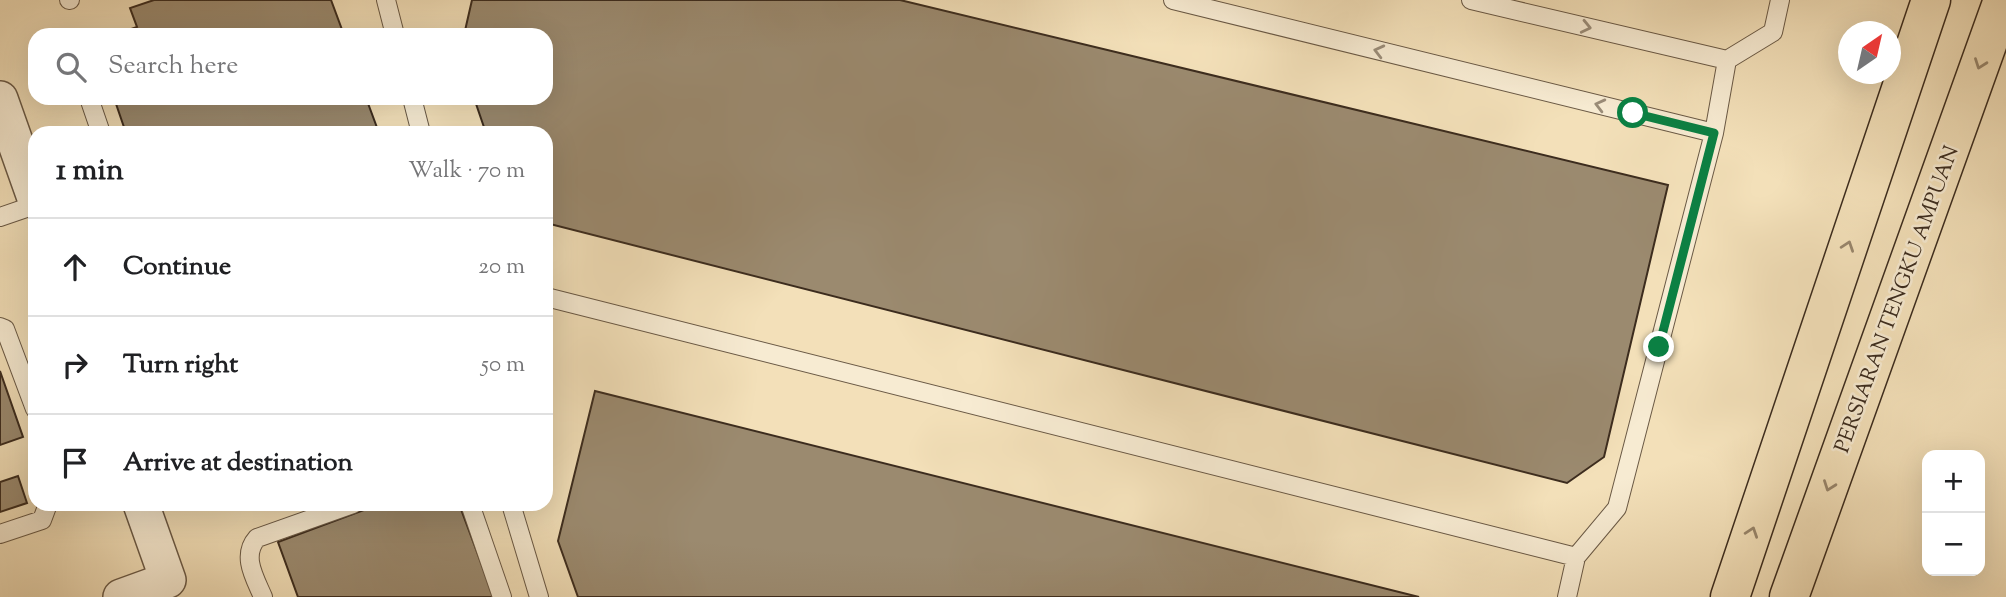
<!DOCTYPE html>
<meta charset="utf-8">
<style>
body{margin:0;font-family:"Sorts Mill Goudy",serif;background:#f6f6f6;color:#202124}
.controls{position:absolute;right:21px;bottom:21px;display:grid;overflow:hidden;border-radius:14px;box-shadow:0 7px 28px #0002}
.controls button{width:63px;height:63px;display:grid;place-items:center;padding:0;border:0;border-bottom:2px solid #e0e0e0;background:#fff;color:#202124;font:35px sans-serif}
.compass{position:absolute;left:1838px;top:21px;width:63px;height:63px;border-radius:50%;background:#fff;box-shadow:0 7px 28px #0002;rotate:34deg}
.stop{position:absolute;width:21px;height:21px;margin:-16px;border:5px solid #0b8043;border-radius:50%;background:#fff}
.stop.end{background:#0b8043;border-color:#fff;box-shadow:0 2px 7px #0008}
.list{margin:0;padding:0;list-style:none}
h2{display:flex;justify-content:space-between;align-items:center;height:91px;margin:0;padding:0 28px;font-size:30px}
h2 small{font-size:23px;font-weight:400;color:#757577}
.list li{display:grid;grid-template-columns:46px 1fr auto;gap:21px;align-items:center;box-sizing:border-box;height:98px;padding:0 28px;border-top:2px solid #e0e0e0}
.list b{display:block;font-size:26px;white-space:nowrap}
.list em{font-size:23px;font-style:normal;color:#757577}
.icon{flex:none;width:38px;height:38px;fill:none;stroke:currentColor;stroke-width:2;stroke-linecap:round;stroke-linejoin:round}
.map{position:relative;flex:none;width:2006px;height:597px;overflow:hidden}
.search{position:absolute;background:#fff;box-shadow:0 7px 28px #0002;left:28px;top:28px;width:525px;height:77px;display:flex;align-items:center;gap:18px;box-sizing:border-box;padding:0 24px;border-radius:21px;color:#757577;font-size:26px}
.panel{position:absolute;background:#fff;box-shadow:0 7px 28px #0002;left:28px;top:126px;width:525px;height:385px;border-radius:21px}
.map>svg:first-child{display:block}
.building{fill:#9b8a6f;stroke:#3c2c1e;stroke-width:2}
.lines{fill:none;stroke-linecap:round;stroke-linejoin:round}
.lane-casing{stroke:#6a5945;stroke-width:20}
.street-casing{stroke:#6a5945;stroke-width:38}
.primary-casing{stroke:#3c2c1e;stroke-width:41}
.lane{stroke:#f7ebd2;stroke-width:18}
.street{stroke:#f7ebd2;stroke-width:35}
.primary{stroke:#f3e0b9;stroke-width:38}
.oneway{stroke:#9a8c78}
.oneway2{stroke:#98866c}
.route{stroke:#0b8043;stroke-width:9}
.labels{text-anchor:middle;stroke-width:5;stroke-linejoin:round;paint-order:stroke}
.street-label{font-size:21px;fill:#3c2c1e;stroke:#f7ebd2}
</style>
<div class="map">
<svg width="2006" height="597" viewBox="0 0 2006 597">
<rect width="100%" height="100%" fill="#f3e0b9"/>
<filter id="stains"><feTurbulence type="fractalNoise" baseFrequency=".00286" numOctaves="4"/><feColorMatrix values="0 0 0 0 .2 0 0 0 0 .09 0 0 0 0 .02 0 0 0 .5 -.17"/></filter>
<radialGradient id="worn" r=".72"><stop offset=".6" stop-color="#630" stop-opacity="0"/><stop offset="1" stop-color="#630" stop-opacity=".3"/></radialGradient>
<path class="building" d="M154 0H331L344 35H114L137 27 130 8Z
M472 0H900L1668 185 1604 457 1567 483 546 223V133H486L474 98H546V35H464Z
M114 98H366L379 133H126Z
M0 371 23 437 0 445Z
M595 391 1419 597H578L558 541Z
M18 476 27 503 0 512V482Z
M380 504H459L494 597H298L278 542Z"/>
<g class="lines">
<g class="lane-casing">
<path id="lane" d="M69 0H70
M386 0 395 35
M1173 0 1714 133
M1471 0 1727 60 1773 32 1780 0
M89 98 101 133
M412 98 421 133
M0 217 35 205
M546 297 1576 557 1617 508 1714 133 1727 60
M0 327 5 329 35 409
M470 504 502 597
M511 504 539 597
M0 534 42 520 48 504
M263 597C255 578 241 556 257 538L353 504
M1567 597 1576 557"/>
</g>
<g class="street-casing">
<path id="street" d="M0 99 35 198
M121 597 168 580 141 504"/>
</g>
<g class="primary-casing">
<path id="primary" d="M1730 597 1931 0
M1789 597 2003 0"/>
</g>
<use href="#lane" class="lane"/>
<use href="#street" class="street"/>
<use href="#primary" class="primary"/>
</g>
<defs><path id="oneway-chevron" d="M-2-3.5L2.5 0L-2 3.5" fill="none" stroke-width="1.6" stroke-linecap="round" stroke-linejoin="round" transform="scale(1.75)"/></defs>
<g class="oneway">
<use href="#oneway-chevron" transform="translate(1586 27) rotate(13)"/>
<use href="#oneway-chevron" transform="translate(1379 51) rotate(-166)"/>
<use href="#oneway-chevron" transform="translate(1600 105) rotate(-166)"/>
</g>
<g class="oneway2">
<use href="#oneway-chevron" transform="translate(1980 64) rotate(110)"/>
<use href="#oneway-chevron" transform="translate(1848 246) rotate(-71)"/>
<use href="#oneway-chevron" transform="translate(1829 486) rotate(110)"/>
<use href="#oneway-chevron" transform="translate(1752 532) rotate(-71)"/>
</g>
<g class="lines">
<path class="route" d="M1633 113 1714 133 1659 347"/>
</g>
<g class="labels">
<g class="street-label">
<text transform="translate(1896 299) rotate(-70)" y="7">PERSIARAN TENGKU AMPUAN</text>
</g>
</g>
<rect width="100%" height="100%" filter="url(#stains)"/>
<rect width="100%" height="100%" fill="url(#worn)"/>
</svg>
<div class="controls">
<button>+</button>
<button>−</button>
</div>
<svg class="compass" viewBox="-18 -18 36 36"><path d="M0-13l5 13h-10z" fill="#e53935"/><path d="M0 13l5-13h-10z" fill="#757577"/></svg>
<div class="stop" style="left:1633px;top:113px"></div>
<div class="stop end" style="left:1659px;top:347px"></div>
<div class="search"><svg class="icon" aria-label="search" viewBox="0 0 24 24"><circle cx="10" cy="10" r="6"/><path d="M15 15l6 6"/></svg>Search here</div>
<section class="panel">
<h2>1 min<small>Walk · 70 m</small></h2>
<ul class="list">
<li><svg class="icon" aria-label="ahead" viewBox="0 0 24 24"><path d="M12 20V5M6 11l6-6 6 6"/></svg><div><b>Continue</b></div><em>20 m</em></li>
<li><svg class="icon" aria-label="right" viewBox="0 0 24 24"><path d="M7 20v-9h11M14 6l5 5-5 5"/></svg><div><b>Turn right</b></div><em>50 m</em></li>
<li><svg class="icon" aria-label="arrive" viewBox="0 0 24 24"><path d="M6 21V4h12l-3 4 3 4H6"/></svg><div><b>Arrive at destination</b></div></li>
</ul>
</section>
</div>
